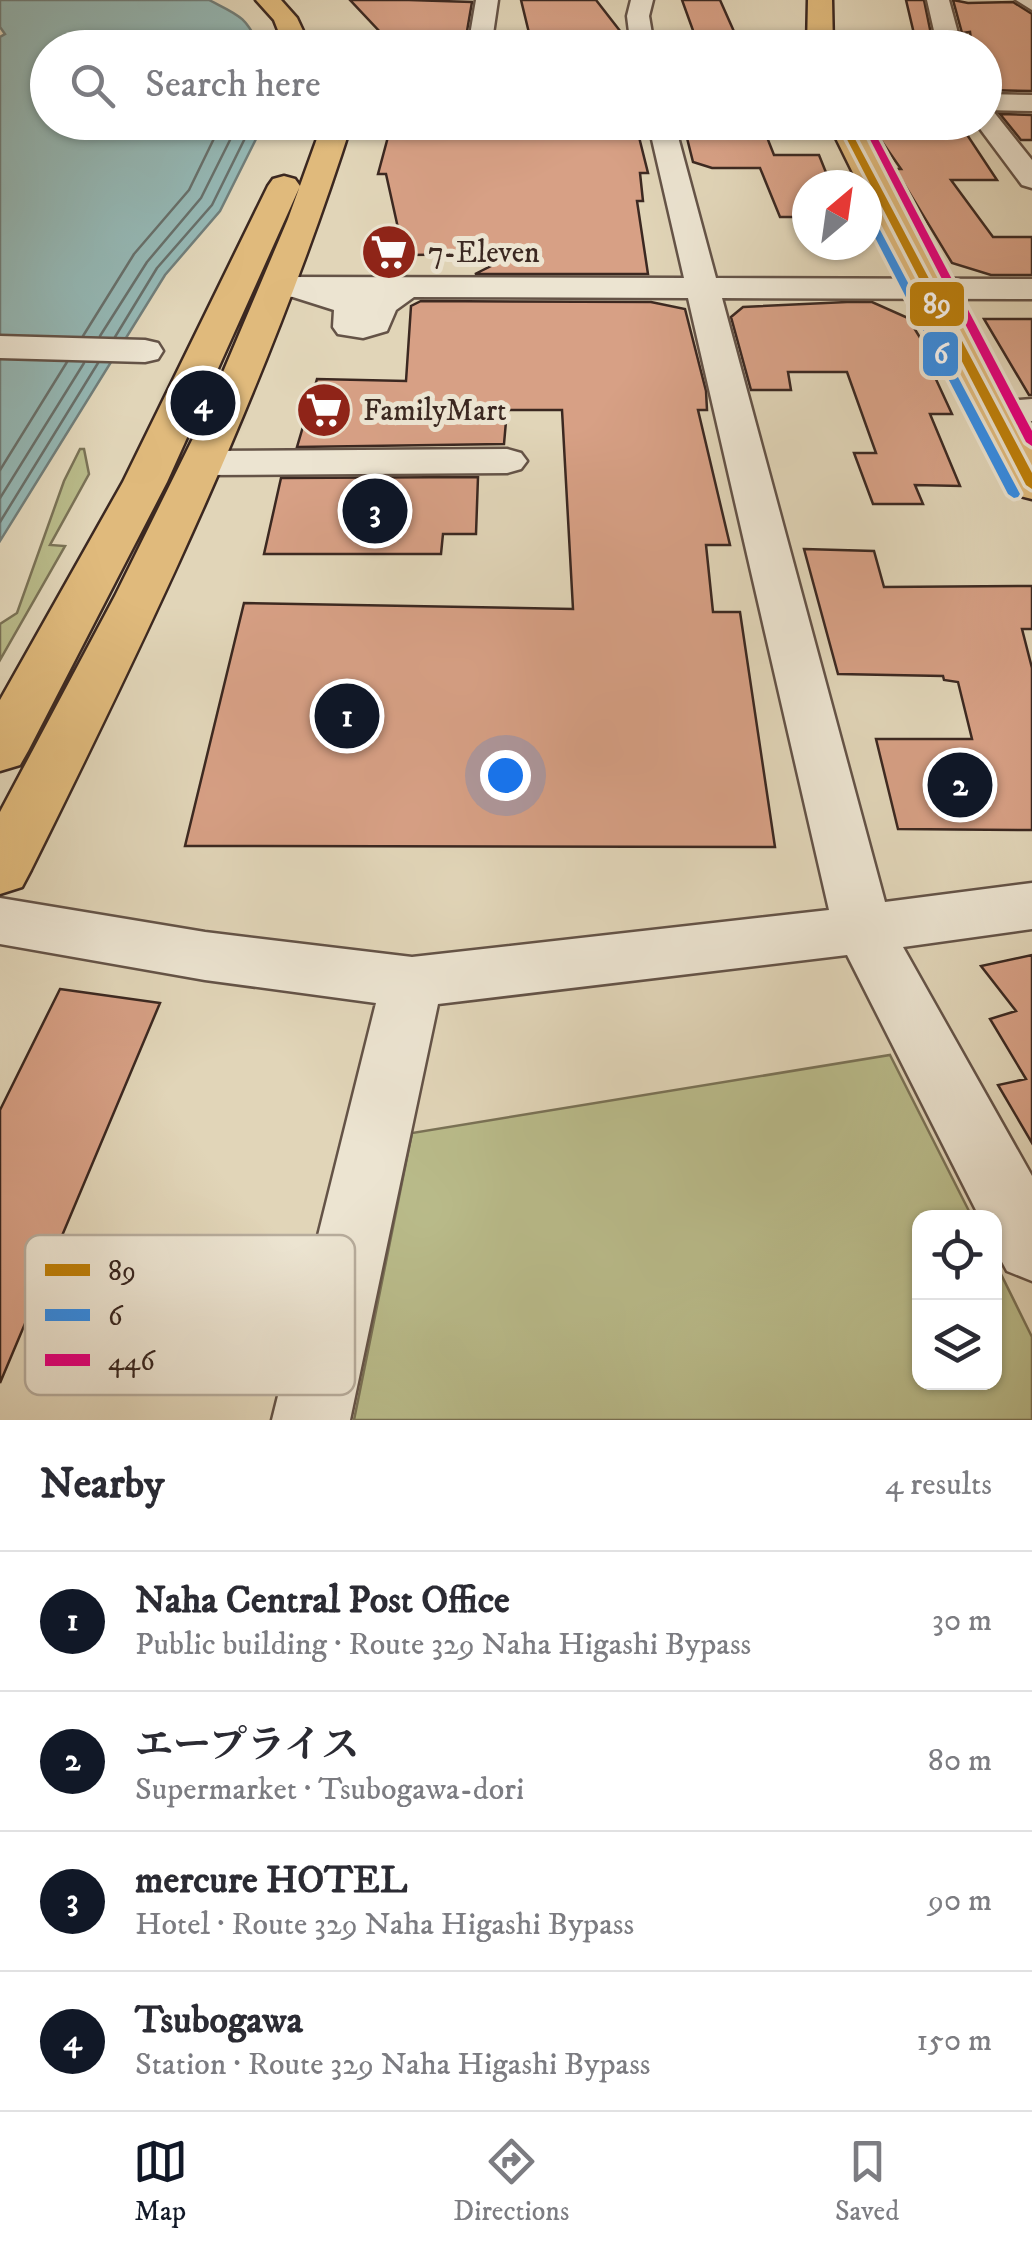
<!DOCTYPE html>
<meta charset="utf-8">
<style>
body{margin:0;font-family:"IM FELL DW Pica","Noto Serif JP",serif;background:#f7f7f7;color:#2b2b33}
.controls{position:absolute;right:30px;bottom:30px;display:grid;overflow:hidden;border-radius:20px;box-shadow:0 2px 8px #0004}
.controls button{width:90px;height:90px;display:grid;place-items:center;padding:0;border:0;border-bottom:2px solid #e1e1e2;background:#fff;color:#2b2b33;font:50px sans-serif}
.compass{position:absolute;left:792px;top:170px;width:90px;height:90px;border-radius:50%;background:#fff;box-shadow:0 2px 8px #0004;rotate:29deg}
.you{position:absolute;left:505px;top:775px;width:35px;height:35px;margin:-25px;border:8px solid #fff;border-radius:50%;background:#1a73e8;box-shadow:0 0 0 15px #1a73e833}
.badge{display:grid;place-items:center;width:65px;height:65px;border-radius:50%;background:#111827;color:#fff;font-size:32px;font-weight:700}
.pin{position:absolute;translate:-50% -50%;border:5px solid #fff;box-shadow:0 2px 10px #0006}
.list{margin:0;padding:0;list-style:none}
h2{display:flex;justify-content:space-between;align-items:center;height:130px;margin:0;padding:0 40px;font-size:42px}
h2 small{font-size:32px;font-weight:400;color:#7c7c81}
.list li{display:grid;grid-template-columns:65px 1fr auto;gap:30px;align-items:center;box-sizing:border-box;height:140px;padding:0 40px;border-top:2px solid #e1e1e2}
.list b{display:block;font-size:38px;white-space:nowrap}
.list p{margin:0;font-size:32px;white-space:nowrap;color:#7c7c81}
.list em{font-size:32px;font-style:normal;color:#7c7c81}
.icon{flex:none;width:55px;height:55px;fill:none;stroke:currentColor;stroke-width:2;stroke-linecap:round;stroke-linejoin:round}
.map{position:relative;flex:none;width:1032px;height:1420px;overflow:hidden}
.search{position:absolute;background:#fff;box-shadow:0 2px 8px #0004;left:30px;right:30px;top:30px;height:110px;display:flex;align-items:center;gap:25px;box-sizing:border-box;padding:0 35px;border-radius:55px;color:#7c7c81;font-size:38px}
.sheet{height:690px;background:#fff}
nav{display:flex;justify-content:space-around;align-items:center;box-sizing:border-box;height:140px;border-top:2px solid #e1e1e2;background:#fff;font-size:28px;color:#7c7c81}
nav a{display:grid;justify-items:center;gap:5px}
nav .on{color:#111827}
.map>svg:first-child{display:block}
.green{fill:#b9bb8a;stroke:#7a7256;stroke-width:2.5}
.water{fill:#95b8b5;stroke:#717e7a;stroke-width:2.5}
.lines{fill:none;stroke-linecap:round;stroke-linejoin:round}
.shore{stroke:#68706b;stroke-width:2.5}
.building{fill:#d7a085;stroke:#3b2821;stroke-width:2.5}
.minor-casing{stroke:#645347;stroke-width:5}
.highway-casing{stroke:#3b2821;stroke-width:5}
.minor{fill:#ece4d1;fill-rule:evenodd}
.highway{fill:#e0ba7c;fill-rule:evenodd}
.bus-1-casing{stroke:#ece4d1;stroke-width:7}
.bus-2-casing{stroke:#ece4d1;stroke-width:7}
.bus-3-casing{stroke:#ece4d1;stroke-width:7}
.bus-1{fill:#bf800a;fill-rule:evenodd}
.bus-2{fill:#348ee9;fill-rule:evenodd}
.bus-3{fill:#e5007d;fill-rule:evenodd}
.labels{text-anchor:middle;stroke-width:10;stroke-linejoin:round;paint-order:stroke}
.far-poi-label{font-size:30px;fill:#3b2821;stroke:#ece4d1;text-anchor:start}
.key{fill:#ece4d1;stroke:#b7ac9c;stroke-width:2.5}
.key-label{font-size:28px;fill:#3b2821}
.line-badge{stroke:#ece4d1;stroke-width:4}
.badge-label{font-size:28px;text-anchor:middle;font-weight:bold;fill:#fff}
</style>
<div class="map">
<svg width="1032" height="1420" viewBox="0 0 1032 1420">
<rect width="100%" height="100%" fill="#e1d5b8"/>
<filter id="stains"><feTurbulence type="fractalNoise" baseFrequency=".002" numOctaves="4"/><feColorMatrix values="0 0 0 0 .2 0 0 0 0 .09 0 0 0 0 .02 0 0 0 .5 -.17"/></filter>
<radialGradient id="worn" r=".72"><stop offset=".6" stop-color="#630" stop-opacity="0"/><stop offset="1" stop-color="#630" stop-opacity=".3"/></radialGradient>
<path class="green" d="M80 449H84L89 474 50 545 65 546 0 660V624L17 613 64 481Z
M890 1055 972 1217 920 1218V1382H994L995 1262 1032 1337V1420H354L412 1133Z"/>
<path class="water" d="M0 0H209C238 15 245 15 260 47L48 48V122L264 123 220 211 165 275 0 541V37L5 34 0 27Z"/>
<g class="lines">
<path class="shore" d="M83 336 134 254 189 190 222 122
M100 336 147 262 201 198 239 122
M115 337 157 268 212 205 253 122
M0 470 67 362
M0 498 84 363
M0 522 98 363"/>
</g>
<path class="building" d="M350 0H409L472 2 466 37H379L381 33Z
M521 0H596L624 36 530 37Z
M682 0H720L736 36H695Z
M906 0H924L932 39 915 38Z
M953 0 968 3 1013 2 1032 14V91L984 90V48L972 47 970 32 962 33Z
M1000 114 1032 115V140H1021Z
M392 122H515V130H523V137H639L648 173H640L643 201H637L648 274H475L515 254 404 255 386 174H378Z
M683 122H761L774 155H819L831 185H807V217H780L760 168H712L693 162Z
M953 122 960 124 997 180H951L993 237H1032V275H991L952 263 895 169H901L869 123Z
M421 301 651 302 685 309 706 391 707 410H698L730 545H706L713 612H740L775 847 185 846 244 603 573 609 562 410H507L504 444 297 447 317 379 406 381 411 306Z
M847 302H872L908 318 927 349H922L952 414H930L960 486 915 485 923 504H873L854 453H876L847 372H788L791 390H751L731 317 743 307Z
M984 319H1032V395H1029Z
M478 477 476 534H443L441 554H264L281 478Z
M804 549 874 551 884 587 1032 586V629H1022L1032 668V830L898 829 876 739H972L958 682 944 680 943 676 838 674Z
M1032 955V1143L998 1085 1026 1079 990 1019 1016 1011 981 966Z
M60 989 160 1003 0 1383V1110Z"/>
<g class="lines">
<g class="minor-casing">
<path id="minor" d="M476 0H498L492 41 630 40 627 16 631 0H653L649 16 653 40H820L832 47 309 48 320 41H469Z
M927 0H949L962 48H938Z
M1016 0H1032V10Z
M984 94 1032 95V111L986 110 993 111 1032 160V188L1022 185 975 122H984Z
M648 122H674L716 278 1032 279V299L722 298 885 902 1032 883V929L903 947 1032 1176V1281L1007 1271 994 1247V1218H980L847 955 438 1004 350 1420H272L376 1003 205 980 0 944V898L205 932 412 957 829 910 688 298 414 297 396 310 387 331 363 338 338 334 333 327 334 310 293 297 266 294 262 287 266 280 278 277 684 278Z
M0 336 145 340 158 343 163 351 158 359 145 362 0 358Z
M1032 399V421L979 419 973 411 979 403Z
M507 449 521 453 527 461 521 469 507 473 202 475 188 471 182 463 188 455 202 451Z"/>
</g>
<g class="highway-casing">
<path id="highway" d="M256 0H281L297 18 311 48H285L274 20Z
M808 0H832L833 48H807Z
M323 122H352C269 383 152 626 31 870L22 887 0 894V812L115 596 207 410 288 219Z
M828 122H857L1032 444V499L1016 495 1009 485 867 201V185H859Z
M284 176 295 179 300 186 167 482 28 751 20 765 0 771V700L123 482 268 186 273 179Z"/>
</g>
<use href="#minor" class="minor"/>
<use href="#highway" class="highway"/>
<g class="bus-1-casing">
<path id="bus-1" d="M838 122H846L1032 473V489L1026 485Z"/>
</g>
<g class="bus-2-casing">
<path id="bus-2" d="M867 210 871 213 1020 494 1018 497 1014 498 1008 494 867 222Z"/>
</g>
<g class="bus-3-casing">
<path id="bus-3" d="M861 122H869L1032 431V446L1026 442Z"/>
</g>
<use href="#bus-1" class="bus-1"/>
<use href="#bus-2" class="bus-2"/>
<use href="#bus-3" class="bus-3"/>
</g>
<defs>
<g id="supermarket-disc" transform="scale(2.875)"><circle r="9.5" fill="#8f2418" stroke="#ece4d1"/><path d="M-6-5.5h2.5l.6 2H6L4.5 2H-2.5L-4.4-4H-6ZM-1.5 3.2a1.3 1.3 0 1 0 .1 0ZM3 3.2a1.3 1.3 0 1 0 .1 0Z" fill="#fff"/></g>
</defs>
<g fill-rule="evenodd">
<use href="#supermarket-disc" x="389" y="252"/>
<use href="#supermarket-disc" x="324" y="410"/>
</g>
<g class="labels">
<g class="far-poi-label">
<text x="428" y="262">7-Eleven</text>
<text x="363" y="420">FamilyMart</text>
</g>
</g>
<rect x="25" y="1235" width="330" height="160" rx="15" class="key"/>
<rect x="45" y="1264" width="45" height="12" fill="#bf800a"/>
<rect x="45" y="1309" width="45" height="12" fill="#348ee9"/>
<rect x="45" y="1354" width="45" height="12" fill="#e5007d"/>
<g class="key-label">
<text x="108" y="1280">89</text>
<text x="108" y="1325">6</text>
<text x="108" y="1370">446</text>
</g>
<g class="line-badge">
<rect x="908" y="280" width="58" height="48" rx="10" fill="#bf800a"/>
<rect x="921" y="330" width="39" height="48" rx="10" fill="#348ee9"/>
</g>
<g class="badge-label">
<text x="937" y="313">89</text>
<text x="941" y="363">6</text>
</g>
<rect width="100%" height="100%" filter="url(#stains)"/>
<rect width="100%" height="100%" fill="url(#worn)"/>
</svg>
<div class="controls">
<button><svg class="icon" aria-label="locate" viewBox="0 0 24 24"><circle cx="12" cy="12" r="6"/><path d="M12 2v4M12 18v4M2 12h4M18 12h4"/></svg></button>
<button><svg class="icon" aria-label="layers" viewBox="0 0 24 24"><path d="M12 4l9 5-9 5-9-5zM3 14l9 5 9-5"/></svg></button>
</div>
<svg class="compass" viewBox="-18 -18 36 36"><path d="M0-13l5 13h-10z" fill="#e53935"/><path d="M0 13l5-13h-10z" fill="#7c7c81"/></svg>
<div class="you"></div>
<div class="pin badge" style="left:347px;top:716px">1</div>
<div class="pin badge" style="left:960px;top:785px">2</div>
<div class="pin badge" style="left:375px;top:511px">3</div>
<div class="pin badge" style="left:203px;top:403px">4</div>
<div class="search"><svg class="icon" aria-label="search" viewBox="0 0 24 24"><circle cx="10" cy="10" r="6"/><path d="M15 15l6 6"/></svg>Search here</div>
</div>
<section class="sheet">
<h2>Nearby<small>4 results</small></h2>
<ul class="list">
<li><span class="badge">1</span><div><b>Naha Central Post Office</b><p>Public building · Route 329 Naha Higashi Bypass</p></div><em>30 m</em></li>
<li><span class="badge">2</span><div><b>エープライス</b><p>Supermarket · Tsubogawa-dori</p></div><em>80 m</em></li>
<li><span class="badge">3</span><div><b>mercure HOTEL</b><p>Hotel · Route 329 Naha Higashi Bypass</p></div><em>90 m</em></li>
<li><span class="badge">4</span><div><b>Tsubogawa</b><p>Station · Route 329 Naha Higashi Bypass</p></div><em>150 m</em></li>
</ul>
</section>
<nav>
<a class="on"><svg class="icon" aria-label="map" viewBox="0 0 24 24"><path d="M3 6l6-2 6 2 6-2v14l-6 2-6-2-6 2zM9 4v14M15 6v14"/></svg>Map</a>
<a><svg class="icon" aria-label="directions" viewBox="0 0 24 24"><path d="M12 3l9 9-9 9-9-9zM9 14v-3h6M13 9l2 2-2 2"/></svg>Directions</a>
<a><svg class="icon" aria-label="saved" viewBox="0 0 24 24"><path d="M7 4h10v16l-5-4-5 4z"/></svg>Saved</a>
</nav>
